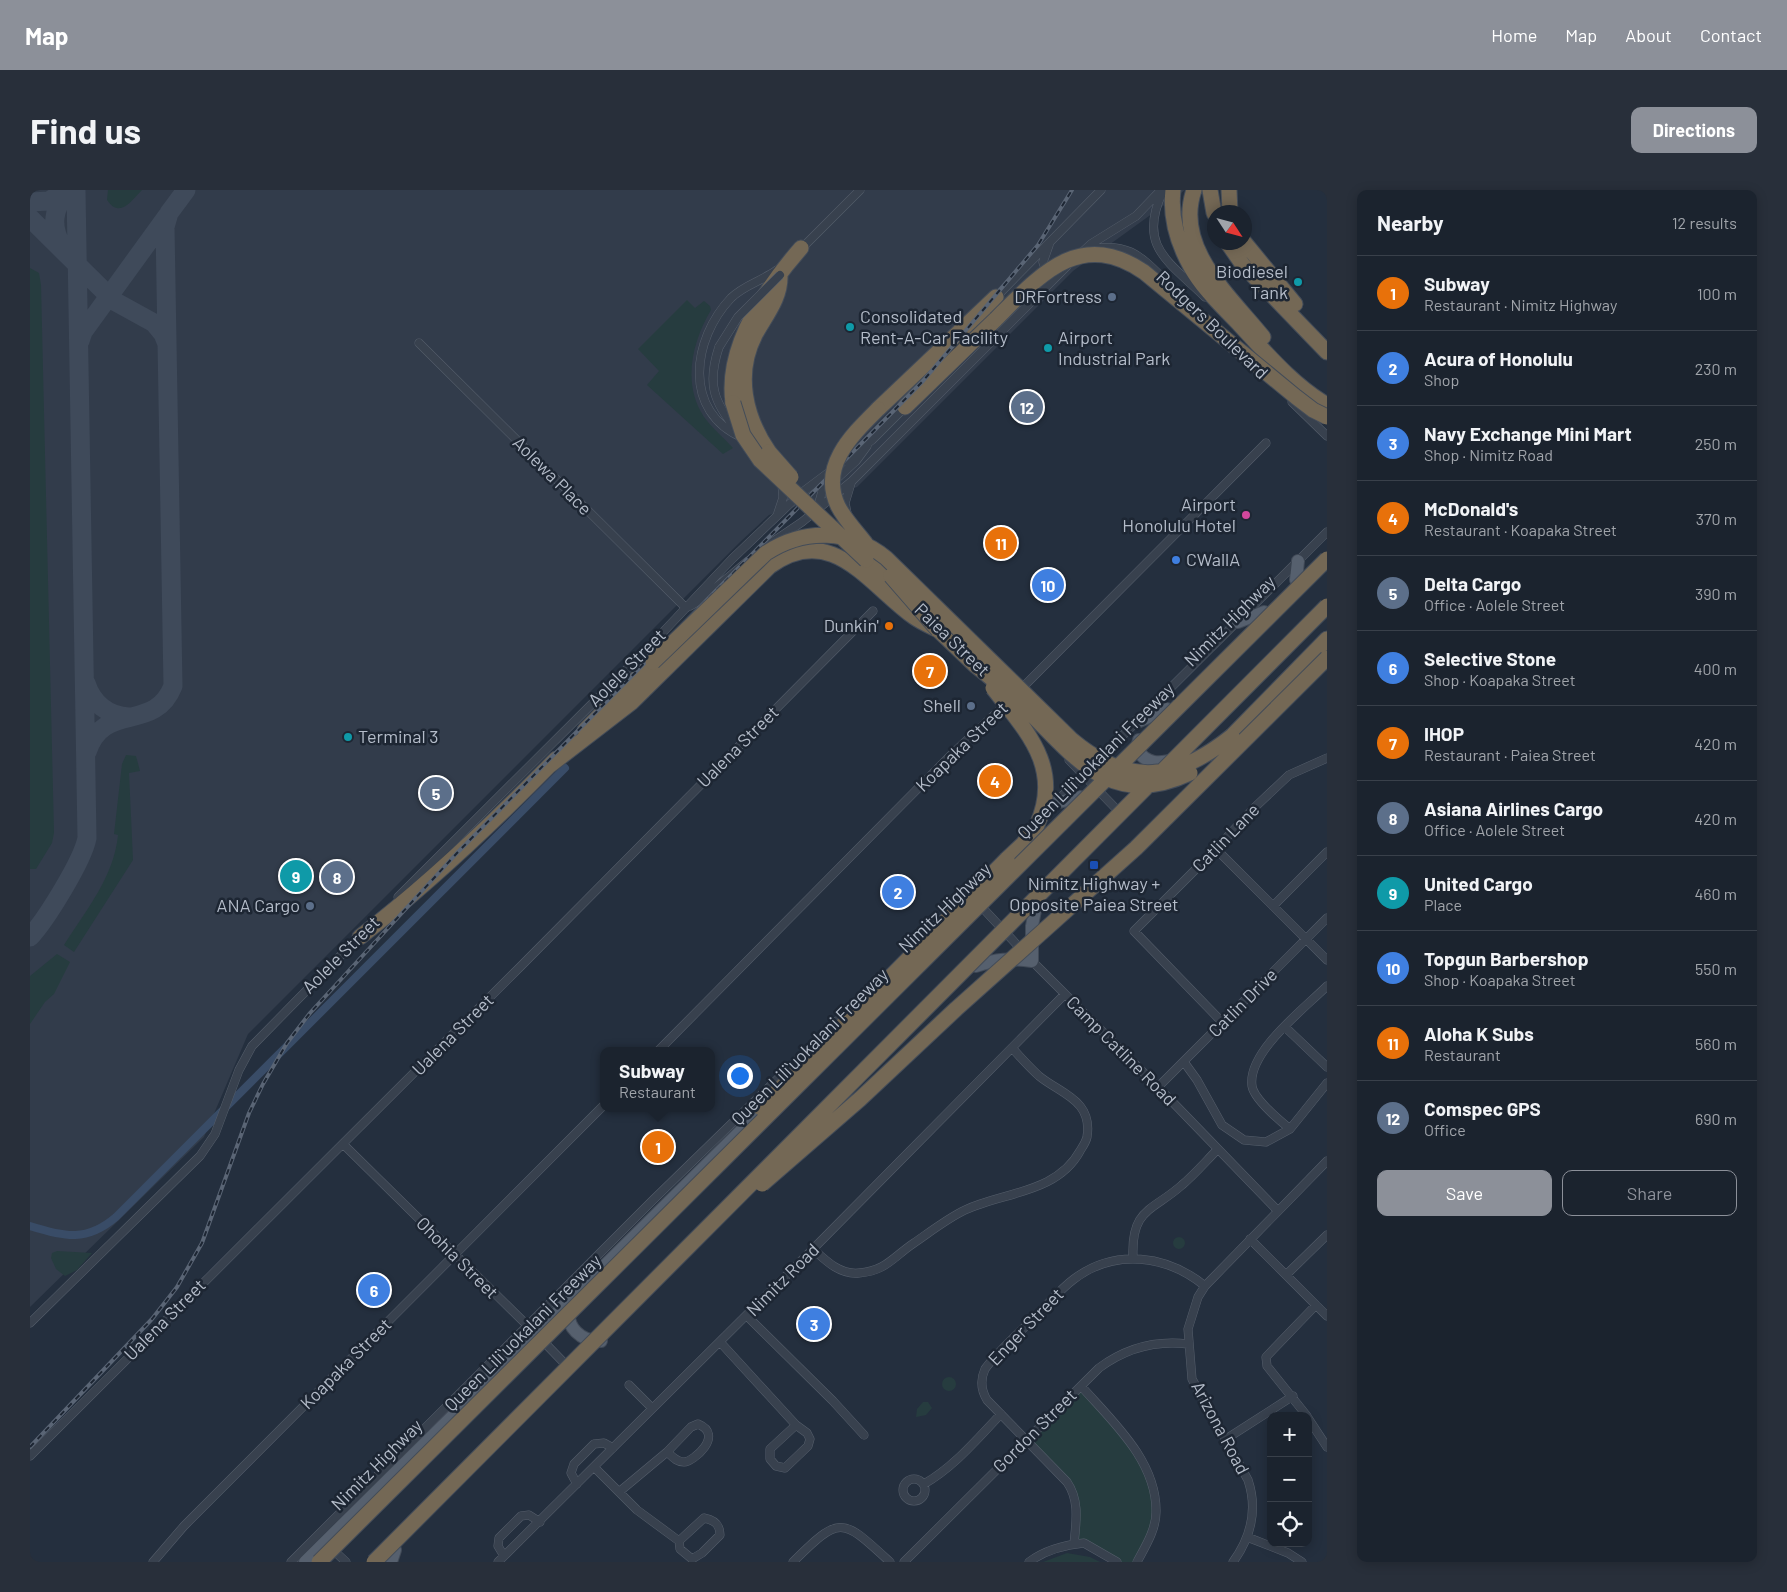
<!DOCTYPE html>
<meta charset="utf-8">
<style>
body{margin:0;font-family:Barlow,sans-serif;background:#282f3a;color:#f1f3f6}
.controls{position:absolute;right:15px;bottom:15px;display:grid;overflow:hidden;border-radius:10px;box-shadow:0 2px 12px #0003}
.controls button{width:45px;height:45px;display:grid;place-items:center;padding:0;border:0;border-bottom:1px solid #39404a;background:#1b232e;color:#f1f3f6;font:25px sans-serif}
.compass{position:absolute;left:1177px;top:15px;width:45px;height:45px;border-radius:50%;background:#1b232e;box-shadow:0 2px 12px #0003;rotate:126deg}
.you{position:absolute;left:709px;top:885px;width:18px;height:18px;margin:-12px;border:4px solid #fff;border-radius:50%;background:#1a73e8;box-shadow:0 0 0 8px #1a73e833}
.badge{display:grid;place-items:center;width:32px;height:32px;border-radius:50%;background:#8c9099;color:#fff;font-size:16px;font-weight:700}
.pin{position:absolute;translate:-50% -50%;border:2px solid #fff;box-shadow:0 1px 5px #0006}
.popup{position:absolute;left:570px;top:857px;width:115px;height:65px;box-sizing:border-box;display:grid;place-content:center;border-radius:10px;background:#1b232e;filter:drop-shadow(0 1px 4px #0005);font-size:16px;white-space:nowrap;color:#a0a4aa}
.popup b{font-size:19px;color:#f1f3f6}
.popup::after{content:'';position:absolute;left:50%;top:100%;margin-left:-10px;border:10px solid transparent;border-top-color:#1b232e}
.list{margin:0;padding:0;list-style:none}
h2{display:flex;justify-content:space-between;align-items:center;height:65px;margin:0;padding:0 20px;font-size:21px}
h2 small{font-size:16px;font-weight:400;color:#a0a4aa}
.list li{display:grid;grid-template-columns:32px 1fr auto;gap:15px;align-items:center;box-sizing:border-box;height:75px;padding:0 20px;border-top:1px solid #39404a}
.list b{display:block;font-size:19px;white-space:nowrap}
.list p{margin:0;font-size:16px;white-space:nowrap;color:#a0a4aa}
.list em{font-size:16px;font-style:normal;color:#a0a4aa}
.actions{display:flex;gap:10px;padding:15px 20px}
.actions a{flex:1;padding:11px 0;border:1px solid #8c9099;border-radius:10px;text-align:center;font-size:18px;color:#8c9099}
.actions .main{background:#8c9099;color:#fff}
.icon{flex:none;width:28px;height:28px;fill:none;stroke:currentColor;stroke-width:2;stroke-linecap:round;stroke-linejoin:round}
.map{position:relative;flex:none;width:1297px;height:1372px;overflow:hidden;border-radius:10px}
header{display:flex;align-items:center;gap:30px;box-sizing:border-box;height:70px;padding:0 25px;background:#8c9099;color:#fff}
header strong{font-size:24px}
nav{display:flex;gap:28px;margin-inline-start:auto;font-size:18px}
.intro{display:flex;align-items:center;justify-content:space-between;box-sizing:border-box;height:120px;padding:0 30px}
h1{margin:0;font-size:35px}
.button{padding:12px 22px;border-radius:10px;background:#8c9099;color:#fff;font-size:18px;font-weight:700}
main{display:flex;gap:30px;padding:0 30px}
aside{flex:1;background:#1b232e;border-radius:10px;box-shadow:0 2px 12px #0003}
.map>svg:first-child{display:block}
.airport{fill:#323c4b}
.green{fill:#263c3f}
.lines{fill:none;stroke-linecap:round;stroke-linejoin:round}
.canal{stroke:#394c67;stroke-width:8}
.taxiway{stroke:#3f4a5a;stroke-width:19}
.street-casing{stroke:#565f6c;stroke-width:9}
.primary-casing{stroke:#414a57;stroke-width:14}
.highway-casing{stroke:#434c59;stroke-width:17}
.street{stroke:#38414e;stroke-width:8}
.primary{stroke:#56606e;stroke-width:12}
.highway{stroke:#746855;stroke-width:15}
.rail-casing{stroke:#5a6575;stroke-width:4}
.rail{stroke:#1d2633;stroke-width:2;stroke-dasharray:5.5;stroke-linecap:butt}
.street-bridge-casing{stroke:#565f6c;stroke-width:9;stroke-linecap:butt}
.highway-bridge-casing{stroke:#434c59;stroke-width:17;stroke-linecap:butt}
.street-bridge{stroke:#38414e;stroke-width:8}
.highway-bridge{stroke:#746855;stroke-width:15}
.culture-dot{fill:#0f9aa8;stroke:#1d2633;stroke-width:2}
.service-dot{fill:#5c6f8a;stroke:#1d2633;stroke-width:2}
.hotel-dot{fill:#d1479c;stroke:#1d2633;stroke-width:2}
.shop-dot{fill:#3f7fe0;stroke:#1d2633;stroke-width:2}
.food-dot{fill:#e8710a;stroke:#1d2633;stroke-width:2}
.transit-dot{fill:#1a4fb4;stroke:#1d2633;stroke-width:2}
.labels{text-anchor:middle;stroke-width:5;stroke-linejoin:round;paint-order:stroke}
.poi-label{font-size:18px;fill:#b4bcc9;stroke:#1d2633;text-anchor:end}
.street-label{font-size:18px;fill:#b4bcc9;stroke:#1d2633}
</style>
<header>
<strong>Map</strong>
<nav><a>Home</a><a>Map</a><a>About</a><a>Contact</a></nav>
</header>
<div class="intro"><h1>Find us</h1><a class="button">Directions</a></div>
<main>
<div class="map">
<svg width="1297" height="1372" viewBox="0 0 1297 1372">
<rect width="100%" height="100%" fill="#242f3e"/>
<path class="airport" d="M0 0H1155L1043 81 827 297 739 325 709 353 218 844 174 947 0 1117Z"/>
<path class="green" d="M78 0H112C101 11 90 29 77 10Z
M0 78 9 83 11 95 24 643 22 653 6 679H0Z
M657 110 665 118 674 111 680 116 681 120C662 152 652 194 674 227 682 238 693 247 703 258L693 264 617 195 629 181 608 159Z
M96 565 106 566 110 581 99 583 103 670 44 762 34 755C56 720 84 687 88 645L84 644 92 574Z
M27 764 40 772 24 804 15 812 0 834V786Z
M1143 1053a6 6 0 1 1 12 0a6 6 0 1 1-12 0Z
M27 1061 62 1063 47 1080 35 1086 26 1079 21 1068 22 1063Z
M912 1194a7 7 0 1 1 14 0a7 7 0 1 1-14 0Z
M1051 1196 1084 1232 1121 1287 1126 1323 1107 1372H1087L1069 1360 1044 1354 1045 1305 995 1250Z
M893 1212H898L902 1218 896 1225 886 1227 887 1219Z
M1037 1363 1060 1367 1070 1372H1013Z"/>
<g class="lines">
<path class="canal" d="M0 1036C35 1047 57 1052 86 1027L535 578"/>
<path class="taxiway" d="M0 12 19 11 36 0
M0 28 84 111 124 133 133 144 137 154
M32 56C20 35 24 20 36 0
M50 151 53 142 137 26
M56 493C62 513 78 526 99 527
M57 562C74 510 124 544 143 496L135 37 139 23 156 0
M0 747C16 730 53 670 57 648L46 0"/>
<g class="street-casing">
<path id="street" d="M1133 1C1107 56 1138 71 1175 107
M771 59 830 0
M1060 59C1100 52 1111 67 1138 93
M1049 65 1061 54 1106 26 1131 0
M1017 84 1013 72 1019 55
M965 108 1071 0
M389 153 656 418
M689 157C677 193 683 212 707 240
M913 172 932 148
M1262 212 1297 246
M713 248C652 222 662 149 701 108 714 95 732 91 747 80
M787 320 792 302 826 271 837 256
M748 323 753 308 752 293
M817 323 815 313 821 293
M741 353 772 332 822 291 1037 76
M660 416 672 409 718 371
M989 501 1236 253
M1039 570 1092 625
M1027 611 1297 342
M1186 659 1297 770
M368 707 618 458 702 369 770 304 842 250 877 215
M948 713 1002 771 1128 897 1247 1020
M1243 716 1297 662
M1193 833 1104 741 1186 659 1224 618 1259 585 1297 568
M1255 837 1297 877
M628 861 922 564 977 513
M1154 872 1167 890 1192 935 1214 950 1236 952 1260 939 1297 893
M1128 897 1297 728
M1260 939C1249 930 1224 909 1222 896 1217 862 1275 818 1297 796
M313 954 502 1140
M1220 1049 1297 1126
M783 1059C796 1071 810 1085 829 1083 856 1081 863 1067 884 1053 900 1042 918 1028 935 1020 974 1002 1027 1003 1050 961 1053 956 1056 952 1057 947 1063 910 1031 904 1009 886 1000 878 991 868 983 859
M1103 1067C1101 1018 1123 1021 1152 995 1165 984 1176 971 1188 959
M1256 1085 1297 1045
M717 1126 803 1211 834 1245
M0 1133 170 966 185 944 209 880 222 856 330 746
M510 1148 539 1178
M690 1152 766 1235 777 1243 780 1249 778 1256 755 1278 746 1276 740 1269V1259L766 1235
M599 1195 622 1218
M1051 1196C1082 1231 1127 1271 1126 1322 1126 1340 1115 1357 1107 1372
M1277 1226 1237 1176 1236 1167 1286 1115
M1278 1228 1297 1257
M1196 1249 1263 1206
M0 1266 490 777 843 421
M564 1277 607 1320 649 1351 674 1328C685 1330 690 1335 690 1345L672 1363 662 1369 650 1359 649 1351
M873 1300a11 11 0 1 1 22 0a11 11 0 1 1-22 0Z
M547 1294 541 1283 544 1274 564 1254 574 1253 583 1258
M894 1294C924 1277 947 1249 971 1224
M589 1302 637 1262 661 1237 668 1234C695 1245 663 1272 654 1272 646 1272 642 1266 637 1262
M1217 1347 1258 1363 1272 1372
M1044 1354C1046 1332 1050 1311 1037 1292L957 1210C951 1200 950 1190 955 1179 968 1161 987 1145 1003 1129 1017 1116 1029 1100 1044 1089 1085 1058 1137 1065 1175 1096
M300 1357 316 1372
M474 1366 468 1356 469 1348 491 1326 499 1325 510 1332
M123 1372 154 1336 574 915
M261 1372 623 1010 807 831
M468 1372 783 1059 1035 804
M763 1372C811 1324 812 1328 860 1372
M874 1372 1069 1178C1096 1158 1125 1150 1158 1154
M999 1372C1015 1360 1034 1355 1054 1353L1087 1372
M1203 1372C1221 1347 1228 1320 1218 1290L1162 1189 1158 1139 1168 1107 1175 1096 1297 971"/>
</g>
<g class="primary-casing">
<path id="primary" d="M1266 390 1268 371
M1208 432 1234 422
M1107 532 1137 519
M1109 550 1107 559C1116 575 1130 574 1146 569
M1025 613 1050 607
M946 776C966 769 980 768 1002 771V736L1006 715
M540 1117C534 1137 552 1152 571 1151
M275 1372 740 912
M361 1372 365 1360"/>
</g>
<g class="highway-casing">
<path id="highway" d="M1143 0C1140 27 1148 54 1161 77 1173 99 1193 117 1210 135 1237 164 1263 195 1297 215
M1164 0C1144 58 1200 106 1233 147
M1180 0 1184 23
M1199 0 1200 22
M1197 52 1213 75 1297 162
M1214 52 1265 114
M703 213C695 157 736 98 771 58
M875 217 966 129
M848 219 966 107
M739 262C715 227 705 184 725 145 736 125 751 108 750 85
M836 370 868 401
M901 433 945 475
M555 540 623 472
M1202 546 1297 449
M519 576 602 512 740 376C802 331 839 395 884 427 891 432 900 436 908 440
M977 669 993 654 1007 635
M330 747C400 693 464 632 526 569"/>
</g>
<use href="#street" class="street"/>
<use href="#primary" class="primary"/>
<use href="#highway" class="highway"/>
<g class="rail-casing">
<path id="rail" d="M0 1257 122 1129 147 1097 172 1053 219 923 233 894 257 853 280 823 427 663 893 191 1008 55 1042 0"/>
</g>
<use href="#rail" class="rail"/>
<g class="street-bridge-casing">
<path id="street-bridge" d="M689 157 708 127 750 85"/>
</g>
<g class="highway-bridge-casing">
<path id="highway-bridge" d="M966 129C1010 85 1050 38 1114 82L1266 207 1283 220 1297 227
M703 213 713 245 730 270 836 370
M739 262 761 287
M836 354C827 342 815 330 808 316 789 276 822 245 848 219
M861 386 908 440
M623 472 736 363C774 338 820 339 856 368L1042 550C1099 598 1147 590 1202 546
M945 475C960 487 975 499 989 512 1042 562 1077 622 1160 583
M963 498C996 541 1033 577 1007 635
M731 918 977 669
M732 994 830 909 926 819 1106 658 1297 468
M289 1372 1297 369
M344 1372 1297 416"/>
</g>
<use href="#street-bridge" class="street-bridge"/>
<use href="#highway-bridge" class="highway-bridge"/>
</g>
<g class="culture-dot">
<circle cx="1268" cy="92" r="5"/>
<circle cx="820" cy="137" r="5"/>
<circle cx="1018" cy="158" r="5"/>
<circle cx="318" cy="547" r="5"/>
</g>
<g class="service-dot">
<circle cx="1082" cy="107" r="5"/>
<circle cx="941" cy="516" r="5"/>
<circle cx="280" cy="716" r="5"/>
</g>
<circle class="hotel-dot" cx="1216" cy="325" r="5"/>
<circle class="shop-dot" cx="1146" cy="370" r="5"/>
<circle class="food-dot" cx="859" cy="436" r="5"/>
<rect class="transit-dot" x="1059" y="670" width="10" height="10" rx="2.5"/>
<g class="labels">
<g class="poi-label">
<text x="1258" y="88">Biodiesel<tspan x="1258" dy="21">Tank</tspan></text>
<text x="1072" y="113">DRFortress</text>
<text x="830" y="133" text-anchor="start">Consolidated<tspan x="830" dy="21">Rent-A-Car Facility</tspan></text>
<text x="1028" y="154" text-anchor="start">Airport<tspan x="1028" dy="21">Industrial Park</tspan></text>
<text x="1206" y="321">Airport<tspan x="1206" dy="21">Honolulu Hotel</tspan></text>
<text x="1156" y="376" text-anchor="start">CWallA</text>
<text x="849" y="442">Dunkin'</text>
<text x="931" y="522">Shell</text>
<text x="328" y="553" text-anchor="start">Terminal 3</text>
<text x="1064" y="700" text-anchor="middle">Nimitz Highway +<tspan x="1064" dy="21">Opposite Paiea Street</tspan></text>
<text x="270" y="722">ANA Cargo</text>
</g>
<g class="street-label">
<text transform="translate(1182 135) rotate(44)" y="6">Rodgers Boulevard</text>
<text transform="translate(522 286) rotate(45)" y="6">Aolewa Place</text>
<text transform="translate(1200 431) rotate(-45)" y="6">Nimitz Highway</text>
<text transform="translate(922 450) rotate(44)" y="6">Paiea Street</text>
<text transform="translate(597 478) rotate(-45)" y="6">Aolele Street</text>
<text transform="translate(708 557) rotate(-45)" y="6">Ualena Street</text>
<text transform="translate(932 557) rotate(-44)" y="6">Koapaka Street</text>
<text transform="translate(1066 571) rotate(-45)" y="6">Queen Liliʻuokalani Freeway</text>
<text transform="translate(1196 648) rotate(-46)" y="6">Catlin Lane</text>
<text transform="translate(915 718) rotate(-44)" y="6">Nimitz Highway</text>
<text transform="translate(311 765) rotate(-45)" y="6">Aolele Street</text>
<text transform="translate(1213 813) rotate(-45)" y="6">Catlin Drive</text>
<text transform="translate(423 845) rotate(-45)" y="6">Ualena Street</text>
<text transform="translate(780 857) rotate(-45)" y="6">Queen Liliʻuokalani Freeway</text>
<text transform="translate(1091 861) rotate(45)" y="6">Camp Catline Road</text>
<text transform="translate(427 1068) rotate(45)" y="6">Ohohia Street</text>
<text transform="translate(753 1090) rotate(-45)" y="6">Nimitz Road</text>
<text transform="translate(135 1130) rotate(-45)" y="6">Ualena Street</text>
<text transform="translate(996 1137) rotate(-46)" y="6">Enger Street</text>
<text transform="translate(493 1143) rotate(-45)" y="6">Queen Liliʻuokalani Freeway</text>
<text transform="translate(316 1174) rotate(-45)" y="6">Koapaka Street</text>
<text transform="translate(1190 1238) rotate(62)" y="6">Arizona Road</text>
<text transform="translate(1005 1241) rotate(-45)" y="6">Gordon Street</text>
<text transform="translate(347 1275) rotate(-45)" y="6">Nimitz Highway</text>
</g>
</g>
</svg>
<div class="controls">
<button>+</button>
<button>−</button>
<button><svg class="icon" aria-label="locate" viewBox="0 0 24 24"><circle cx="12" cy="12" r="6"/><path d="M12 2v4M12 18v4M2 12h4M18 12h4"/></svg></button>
</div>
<svg class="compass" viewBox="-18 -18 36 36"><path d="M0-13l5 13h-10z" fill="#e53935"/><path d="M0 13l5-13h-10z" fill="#a0a4aa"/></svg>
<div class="you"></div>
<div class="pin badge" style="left:628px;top:957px;background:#e8710a">1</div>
<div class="popup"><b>Subway</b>Restaurant</div>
<div class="pin badge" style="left:868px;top:702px;background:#3f7fe0">2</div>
<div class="pin badge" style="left:784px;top:1134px;background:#3f7fe0">3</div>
<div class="pin badge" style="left:965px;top:591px;background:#e8710a">4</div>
<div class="pin badge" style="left:406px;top:603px;background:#5c6f8a">5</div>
<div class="pin badge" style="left:344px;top:1100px;background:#3f7fe0">6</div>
<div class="pin badge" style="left:900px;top:481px;background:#e8710a">7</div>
<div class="pin badge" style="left:307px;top:687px;background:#5c6f8a">8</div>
<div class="pin badge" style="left:266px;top:686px;background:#0f9aa8">9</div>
<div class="pin badge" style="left:1018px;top:395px;background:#3f7fe0">10</div>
<div class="pin badge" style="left:971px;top:353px;background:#e8710a">11</div>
<div class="pin badge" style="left:997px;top:217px;background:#5c6f8a">12</div>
</div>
<aside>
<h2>Nearby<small>12 results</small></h2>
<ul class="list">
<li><span class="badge" style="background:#e8710a">1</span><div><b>Subway</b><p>Restaurant · Nimitz Highway</p></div><em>100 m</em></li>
<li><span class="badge" style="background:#3f7fe0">2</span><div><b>Acura of Honolulu</b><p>Shop</p></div><em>230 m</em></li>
<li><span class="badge" style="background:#3f7fe0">3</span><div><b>Navy Exchange Mini Mart</b><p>Shop · Nimitz Road</p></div><em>250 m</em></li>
<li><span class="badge" style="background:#e8710a">4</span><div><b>McDonald's</b><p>Restaurant · Koapaka Street</p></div><em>370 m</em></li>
<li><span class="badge" style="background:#5c6f8a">5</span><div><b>Delta Cargo</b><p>Office · Aolele Street</p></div><em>390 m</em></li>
<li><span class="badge" style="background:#3f7fe0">6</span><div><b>Selective Stone</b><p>Shop · Koapaka Street</p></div><em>400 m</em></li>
<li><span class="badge" style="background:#e8710a">7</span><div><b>IHOP</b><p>Restaurant · Paiea Street</p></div><em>420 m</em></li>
<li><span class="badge" style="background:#5c6f8a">8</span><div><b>Asiana Airlines Cargo</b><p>Office · Aolele Street</p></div><em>420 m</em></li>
<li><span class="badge" style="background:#0f9aa8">9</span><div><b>United Cargo</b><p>Place</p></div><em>460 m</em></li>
<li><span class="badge" style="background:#3f7fe0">10</span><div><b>Topgun Barbershop</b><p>Shop · Koapaka Street</p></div><em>550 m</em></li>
<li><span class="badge" style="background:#e8710a">11</span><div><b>Aloha K Subs</b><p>Restaurant</p></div><em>560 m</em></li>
<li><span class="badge" style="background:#5c6f8a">12</span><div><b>Comspec GPS</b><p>Office</p></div><em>690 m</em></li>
</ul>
<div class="actions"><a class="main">Save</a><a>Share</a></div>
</aside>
</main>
